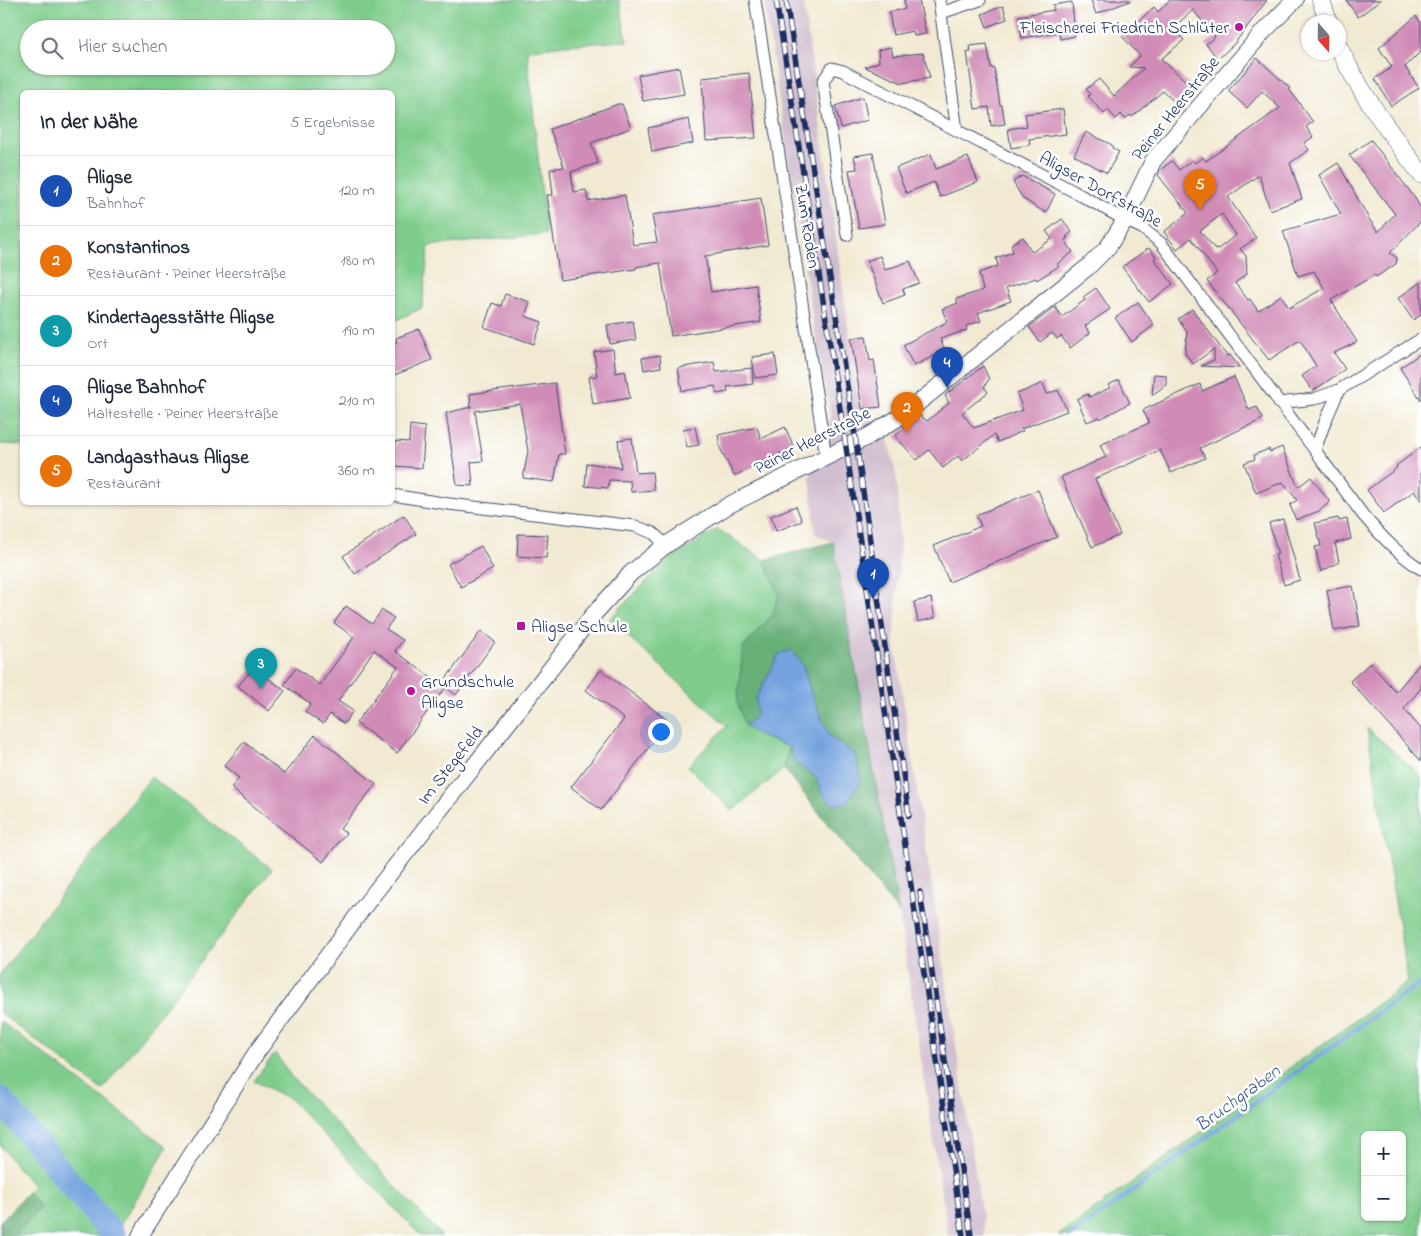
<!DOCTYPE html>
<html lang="de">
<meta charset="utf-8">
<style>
body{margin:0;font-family:"Indie Flower",sans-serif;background:#f2f2f3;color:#1f2937}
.controls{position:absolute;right:15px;bottom:15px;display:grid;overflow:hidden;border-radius:8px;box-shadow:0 1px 4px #0004}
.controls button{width:45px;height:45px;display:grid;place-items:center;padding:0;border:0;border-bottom:1px solid #e0e1e3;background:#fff;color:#1f2937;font:25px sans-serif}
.compass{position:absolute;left:1301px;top:15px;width:45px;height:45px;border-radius:50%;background:#fff;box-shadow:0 1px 4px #0004;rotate:160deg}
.you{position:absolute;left:660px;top:731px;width:18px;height:18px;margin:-12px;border:4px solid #fff;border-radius:50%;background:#1a73e8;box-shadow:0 0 0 8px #1a73e833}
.badge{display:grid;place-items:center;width:32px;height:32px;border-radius:50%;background:#b5179e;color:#fff;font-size:16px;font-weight:700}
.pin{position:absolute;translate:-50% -41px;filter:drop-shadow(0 1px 2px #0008)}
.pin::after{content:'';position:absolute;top:26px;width:18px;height:15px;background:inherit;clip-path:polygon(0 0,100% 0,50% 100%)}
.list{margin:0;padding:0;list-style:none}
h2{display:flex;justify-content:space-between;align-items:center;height:65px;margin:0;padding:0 20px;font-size:21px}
h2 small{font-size:16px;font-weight:400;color:#747a83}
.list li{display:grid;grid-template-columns:32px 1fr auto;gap:15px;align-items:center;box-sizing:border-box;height:70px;padding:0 20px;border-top:1px solid #e0e1e3}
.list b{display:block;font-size:19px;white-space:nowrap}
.list p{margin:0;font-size:16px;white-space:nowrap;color:#747a83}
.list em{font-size:16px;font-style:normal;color:#747a83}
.icon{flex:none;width:28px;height:28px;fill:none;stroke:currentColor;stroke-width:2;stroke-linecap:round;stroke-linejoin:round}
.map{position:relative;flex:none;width:1421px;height:1236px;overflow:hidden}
.search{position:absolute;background:#fff;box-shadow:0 1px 4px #0004;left:20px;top:20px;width:375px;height:55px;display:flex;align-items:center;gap:12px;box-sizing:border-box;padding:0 18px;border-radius:28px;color:#747a83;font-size:19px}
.panel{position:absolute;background:#fff;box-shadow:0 1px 4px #0004;left:20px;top:90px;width:375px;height:415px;border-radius:8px}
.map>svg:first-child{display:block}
.industrial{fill:#d0bdcd}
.green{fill:#7fcd8d;stroke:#4d7e76;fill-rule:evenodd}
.forest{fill:#67b078;stroke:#41706b}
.water{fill:#75a3de;stroke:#48699e}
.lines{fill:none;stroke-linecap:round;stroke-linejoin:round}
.stream{stroke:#75a3de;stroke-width:4.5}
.river{stroke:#75a3de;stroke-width:25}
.building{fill:#d08cb7;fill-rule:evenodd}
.street-casing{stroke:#3b4b6f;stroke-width:13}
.secondary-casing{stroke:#3b4b6f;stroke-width:18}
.primary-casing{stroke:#3b4b6f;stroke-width:19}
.street{stroke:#fff;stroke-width:11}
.secondary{stroke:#fff;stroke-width:16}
.primary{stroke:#fff;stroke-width:18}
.rail-casing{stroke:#1b2f5e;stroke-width:5.5}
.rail{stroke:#fff;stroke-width:4;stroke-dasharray:11;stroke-linecap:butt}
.poi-dot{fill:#b5179e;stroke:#fff;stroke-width:2}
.labels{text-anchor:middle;stroke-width:5;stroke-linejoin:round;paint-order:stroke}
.poi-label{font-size:18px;fill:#1b2f5e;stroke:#fff;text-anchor:start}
.street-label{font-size:18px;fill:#1b2f5e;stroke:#fff}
.water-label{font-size:19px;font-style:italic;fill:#3f5d91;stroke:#fff}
</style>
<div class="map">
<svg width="1421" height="1236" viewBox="0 0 1421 1236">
<rect width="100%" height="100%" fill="#fff"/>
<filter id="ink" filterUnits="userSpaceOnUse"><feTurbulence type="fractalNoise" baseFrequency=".02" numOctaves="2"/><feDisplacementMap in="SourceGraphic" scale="10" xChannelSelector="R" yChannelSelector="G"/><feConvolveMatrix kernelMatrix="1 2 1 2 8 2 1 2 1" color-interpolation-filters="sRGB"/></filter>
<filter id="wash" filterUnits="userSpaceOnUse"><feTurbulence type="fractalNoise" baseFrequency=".0096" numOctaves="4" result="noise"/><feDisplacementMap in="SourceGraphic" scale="20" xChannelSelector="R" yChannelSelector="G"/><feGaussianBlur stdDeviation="1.12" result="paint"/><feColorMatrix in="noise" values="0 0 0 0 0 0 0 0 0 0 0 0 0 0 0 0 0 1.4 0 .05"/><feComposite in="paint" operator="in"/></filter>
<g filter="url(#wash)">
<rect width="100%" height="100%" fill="#f1e9d1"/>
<path class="industrial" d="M764 0H803L860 412 886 432 896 474 900 545 894 639 985 1236H948L899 913 833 542 815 534 810 477 831 418 814 327Z"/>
<path class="green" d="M0 0H619L627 41 565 45 527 50 546 234 429 246 422 308 393 322 392 92H22V445L0 444ZM29 29H386V66H29Z
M718 529 764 560 779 594 773 614 743 648 760 736 789 747 784 769 732 811 688 766 727 726 609 619 668 560Z
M1367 728 1421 776V1236H1058L1408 982ZM1365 1135H1402V1217H1365Z
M151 777 272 869 102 1090 0 1013V974Z
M0 1021 167 1147 117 1231 0 1091Z
M275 1053 291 1076 442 1236H421L290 1099 254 1081Z
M0 1110 104 1236H14L39 1208 28 1192 33 1186 0 1145Z"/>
<path class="forest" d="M833 542 899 913 784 769 789 747 795 763 816 777 822 793 855 754 830 737 811 693 803 665 779 654 756 698 757 716 745 726 737 702 743 648 773 614 779 594 764 560Z
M28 1192 40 1208 14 1236H0V1222Z"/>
<path class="water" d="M791 650 803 665 811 693 830 737 855 754 861 781 846 803 833 805 822 793 816 777 795 763 789 747 760 736 745 726 756 716V698L779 654Z"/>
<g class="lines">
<path class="stream" d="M1070 1236 1421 982"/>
<path class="river" d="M0 1099 114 1236"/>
</g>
<g id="blocks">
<path class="building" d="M904 0H919L926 34 914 36 913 31 893 35 889 12 905 9Z
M1091 0H1130V1L1096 14Z
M1170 0H1267L1235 43 1218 59 1206 44 1215 37 1193 10 1173 28 1184 40 1161 59 1194 88 1179 106 1163 91 1132 117 1130 115 1125 119 1121 114 1116 119 1108 110 1104 114 1088 96 1090 94 1086 89 1099 79 1114 96 1144 68 1129 67 1140 56 1122 36 1154 7 1158 12Z
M1346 0H1381L1358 17Z
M1072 2 1075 36 1060 39 1059 32 1022 38 1019 16 1054 10 1053 5Z
M1003 6 1007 19 987 27 982 14Z
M1416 16 1421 23V51L1405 67 1419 88 1391 106 1375 79 1392 67 1379 48Z
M987 44 991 68H994L1000 105H1002L1005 124 991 126 989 107 975 109 967 52H971L970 46Z
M891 47 893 56 923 53 930 78 902 83 865 67 879 62 878 50Z
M1257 58 1290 88 1289 89 1313 122 1306 127 1313 137 1304 143 1309 150 1290 163 1302 199 1270 210 1259 175 1228 197 1256 238 1240 249 1246 256 1247 274 1235 283 1248 300 1250 299 1258 311 1281 295 1289 308 1324 288 1314 271 1298 276 1283 231 1341 214 1319 175 1338 163 1369 219 1378 232 1395 214 1349 155 1371 140 1415 198 1421 209V221L1390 253 1397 258 1396 264 1376 277 1375 275 1331 300 1357 342 1334 353 1345 369 1313 391 1302 376 1316 366 1300 340 1269 360 1207 281 1217 273 1191 238 1177 249 1164 232 1188 213 1158 175 1160 170 1172 161 1179 170 1192 160 1195 163 1203 157 1206 161 1280 108 1262 91 1247 108 1228 91ZM1222 214 1236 235 1218 249 1217 248 1215 249 1200 231Z
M679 67 684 94 643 101 638 75Z
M749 73 756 138 706 141 702 78Z
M863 97 868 120 841 128 835 106Z
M618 104H622L631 128 591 143 598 163 571 172 574 192 586 190 588 201 625 195 633 245 657 242 652 215 761 198 768 245 705 256 711 292 756 285 761 322 671 336 660 263 636 267V269L560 280 547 195H553L550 169 564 167 550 129Z
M1063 109 1066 134 1029 139 1030 145 1011 148 1008 129 1027 126 1025 114Z
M689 119 693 143 652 152 648 128Z
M1086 132 1112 145V148L1119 152 1107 173 1074 155Z
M873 153 885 224 859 228 849 170 857 169 854 156Z
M931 154 936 169 968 157 978 182 940 197 934 182 906 193 896 168Z
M1022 176 1055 194 1046 213 1023 199 1013 182Z
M1062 219 1072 232 1066 237 1068 238 1065 240 1073 252 1057 264 1059 266 1037 280 1036 278 1006 288 1011 301 978 313 981 321 966 326 967 330 940 339 945 350 914 366 903 345 947 322 942 309 958 303 956 299 983 290 979 273 998 266 996 258 1013 252 1011 244 1023 237 1032 252 1052 239 1046 231Z
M1149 248 1156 257 1154 259 1173 284 1149 302 1122 267Z
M880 256 885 270 910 261 919 283 903 289 905 295 883 303 867 261Z
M1421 282V315L1413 320 1398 298Z
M1096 288 1110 309 1085 326 1090 333 1070 348 1061 336 1057 339 1052 333 1040 342 1029 327 1055 307 1062 317 1085 300 1083 297Z
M505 294 530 302 525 316 542 322 534 344 484 327 492 303 501 306Z
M1138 302 1154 325 1132 342 1115 318Z
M1192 309 1227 356 1230 355 1240 368 1201 366 1214 360V349L1193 364 1185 353 1187 332 1178 319Z
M633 321 636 340 610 344 607 325Z
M419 329 432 360 392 376V344L397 342 396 338Z
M866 336 870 361 874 360 881 407 862 409 851 338Z
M613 349 616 373 625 371 630 398 593 404 589 377 597 376 594 352Z
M1421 353V400L1400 368Z
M775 354 778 375 755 378 752 357Z
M660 355 661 367 644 370 642 358Z
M714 362 716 372 752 368 753 384 727 387 728 392 717 394 715 386 682 391 678 368Z
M983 366 989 379 984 387 988 392 962 413 974 428 1023 410 1017 394 1043 383 1047 394 1058 390 1067 411 1021 429 1023 431 998 442 994 435 962 461 958 456 943 468 929 450 917 460 895 436 920 416 927 421 949 403 945 395Z
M1154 374 1166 375V385L1152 395Z
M1234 377 1249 410 1257 407 1263 419 1200 448 1205 458 1171 473 1160 450 1095 479 1120 535 1092 547 1061 477 1106 457 1100 445 1149 423 1143 410 1200 384 1202 391Z
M1119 380 1130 403 1100 419V417L1087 422 1077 399 1088 394 1089 397 1110 388 1108 385Z
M555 383 565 454H559L554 482 523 478 528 451 520 404 475 411 483 461 471 462 473 486 457 485 446 413 471 407 470 394Z
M410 425 425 427 422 468 394 466 396 441 409 442Z
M695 427 699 445 687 447 683 429Z
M757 427 761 439 785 427 794 447 734 476 720 448 718 435Z
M632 438 636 473 652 472 654 490 631 492 630 481 609 480 608 488 585 486 587 463 621 468 618 440Z
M1282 447 1298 487 1311 477 1330 502 1319 511 1296 520 1290 505 1297 500 1283 482 1256 493 1244 463 1255 459 1254 455 1269 449 1270 452Z
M1421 447V501L1414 491 1384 513 1367 490 1397 468 1396 466Z
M1038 490 1057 537 949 582 934 546 981 526 976 515Z
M796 506 802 521 776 531 771 516Z
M404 515 416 534 355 574 343 556Z
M1338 518 1339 521 1347 519 1351 539 1335 543 1339 562 1321 572 1315 547 1321 546 1315 523Z
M1283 519 1300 580 1284 585 1275 555 1278 554 1269 523Z
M518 534 548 535 546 558 517 556Z
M481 546 493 569 461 587 448 564Z
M1353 586 1360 626 1334 631 1327 590Z
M931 598 935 618 918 622 914 602Z
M346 606 372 624 382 610 394 618 386 629 403 640 395 651 445 688 397 753 356 723 398 667 374 650 338 701 353 711 344 724 330 714 323 724 305 712 311 704 284 685 296 668 320 685 354 637 334 623Z
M481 631 495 642 456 695 442 684Z
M1421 662V688L1404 709 1421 729V761L1350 681 1370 663 1396 692Z
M254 667 285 691 269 711 238 686Z
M601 670 669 721 601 810 571 787 624 719 586 690Z
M315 735 376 784 340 829 346 833 323 862 231 788 239 778 224 766 244 742 284 774Z"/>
</g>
</g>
<g filter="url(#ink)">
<use href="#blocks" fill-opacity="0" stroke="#3b4b6f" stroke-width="1"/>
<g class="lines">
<g class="street-casing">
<path id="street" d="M755 0 826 457
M939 0 957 131
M941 13 980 0
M847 235 823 81 832 68 843 71 1073 191 1125 220 1142 228 1161 243 1363 515C1381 536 1398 554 1421 569
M1279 403 1314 399 1339 390 1421 339
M1315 450 1325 422 1339 390
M392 495 449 504 635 526 653 533 666 545"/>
</g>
<g class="secondary-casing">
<path id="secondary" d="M140 1236 256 1053 368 901 593 615 631 573 666 545 729 505 867 437 903 415 1088 267 1108 247 1125 220 1153 161 1264 31 1295 0"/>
</g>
<g class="primary-casing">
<path id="primary" d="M1321 0 1328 22
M1338 46C1360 93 1390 133 1421 174"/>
</g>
<use href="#street" class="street"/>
<use href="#secondary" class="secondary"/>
<use href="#primary" class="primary"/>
<g class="rail-casing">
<path id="rail" d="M776 0 846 447 963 1236
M786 0 856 442 909 816
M920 892 971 1236"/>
</g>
<use href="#rail" class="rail"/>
</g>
</g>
<g class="poi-dot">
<circle cx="1239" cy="27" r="5"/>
<rect x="516" y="621" width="10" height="10" rx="2.5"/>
<circle cx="411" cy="691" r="5"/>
</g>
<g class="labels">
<g class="poi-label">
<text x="1229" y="33" text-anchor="end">Fleischerei Friedrich Schlüter</text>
<text x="531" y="632">Aligse Schule</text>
<text x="421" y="687">Grundschule<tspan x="421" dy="21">Aligse</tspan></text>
</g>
<g class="street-label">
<text transform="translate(1175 108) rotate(-51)" y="6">Peiner Heerstraße</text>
<text transform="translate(1101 189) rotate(29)" y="6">Aligser Dorfstraße</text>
<text transform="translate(808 226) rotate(81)" y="6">Zum Roden</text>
<text transform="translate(812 440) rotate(-27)" y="6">Peiner Heerstraße</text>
<text transform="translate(450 765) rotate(-52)" y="6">Im Stegefeld</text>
</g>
<g class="water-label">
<text transform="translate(1237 1097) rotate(-36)" y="7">Bruchgraben</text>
</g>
</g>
</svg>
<div class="controls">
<button>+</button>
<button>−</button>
</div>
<svg class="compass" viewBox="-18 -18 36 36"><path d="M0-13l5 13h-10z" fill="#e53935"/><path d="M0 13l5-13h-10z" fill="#747a83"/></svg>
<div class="you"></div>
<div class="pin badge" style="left:873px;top:599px;background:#1a4fb4">1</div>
<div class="pin badge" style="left:907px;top:433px;background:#e8710a">2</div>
<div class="pin badge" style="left:261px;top:689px;background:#0f9aa8">3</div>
<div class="pin badge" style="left:947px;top:388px;background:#1a4fb4">4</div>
<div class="pin badge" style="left:1200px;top:210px;background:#e8710a">5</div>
<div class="search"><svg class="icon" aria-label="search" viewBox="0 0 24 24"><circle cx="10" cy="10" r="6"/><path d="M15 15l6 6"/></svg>Hier suchen</div>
<section class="panel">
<h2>In der Nähe<small>5 Ergebnisse</small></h2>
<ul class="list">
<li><span class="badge" style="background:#1a4fb4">1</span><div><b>Aligse</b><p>Bahnhof</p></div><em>120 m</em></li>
<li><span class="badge" style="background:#e8710a">2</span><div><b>Konstantinos</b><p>Restaurant · Peiner Heerstraße</p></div><em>180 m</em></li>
<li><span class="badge" style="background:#0f9aa8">3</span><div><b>Kindertagesstätte Aligse</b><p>Ort</p></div><em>190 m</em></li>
<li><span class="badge" style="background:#1a4fb4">4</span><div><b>Aligse Bahnhof</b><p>Haltestelle · Peiner Heerstraße</p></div><em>210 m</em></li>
<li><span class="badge" style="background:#e8710a">5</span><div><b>Landgasthaus Aligse</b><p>Restaurant</p></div><em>360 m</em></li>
</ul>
</section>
</div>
